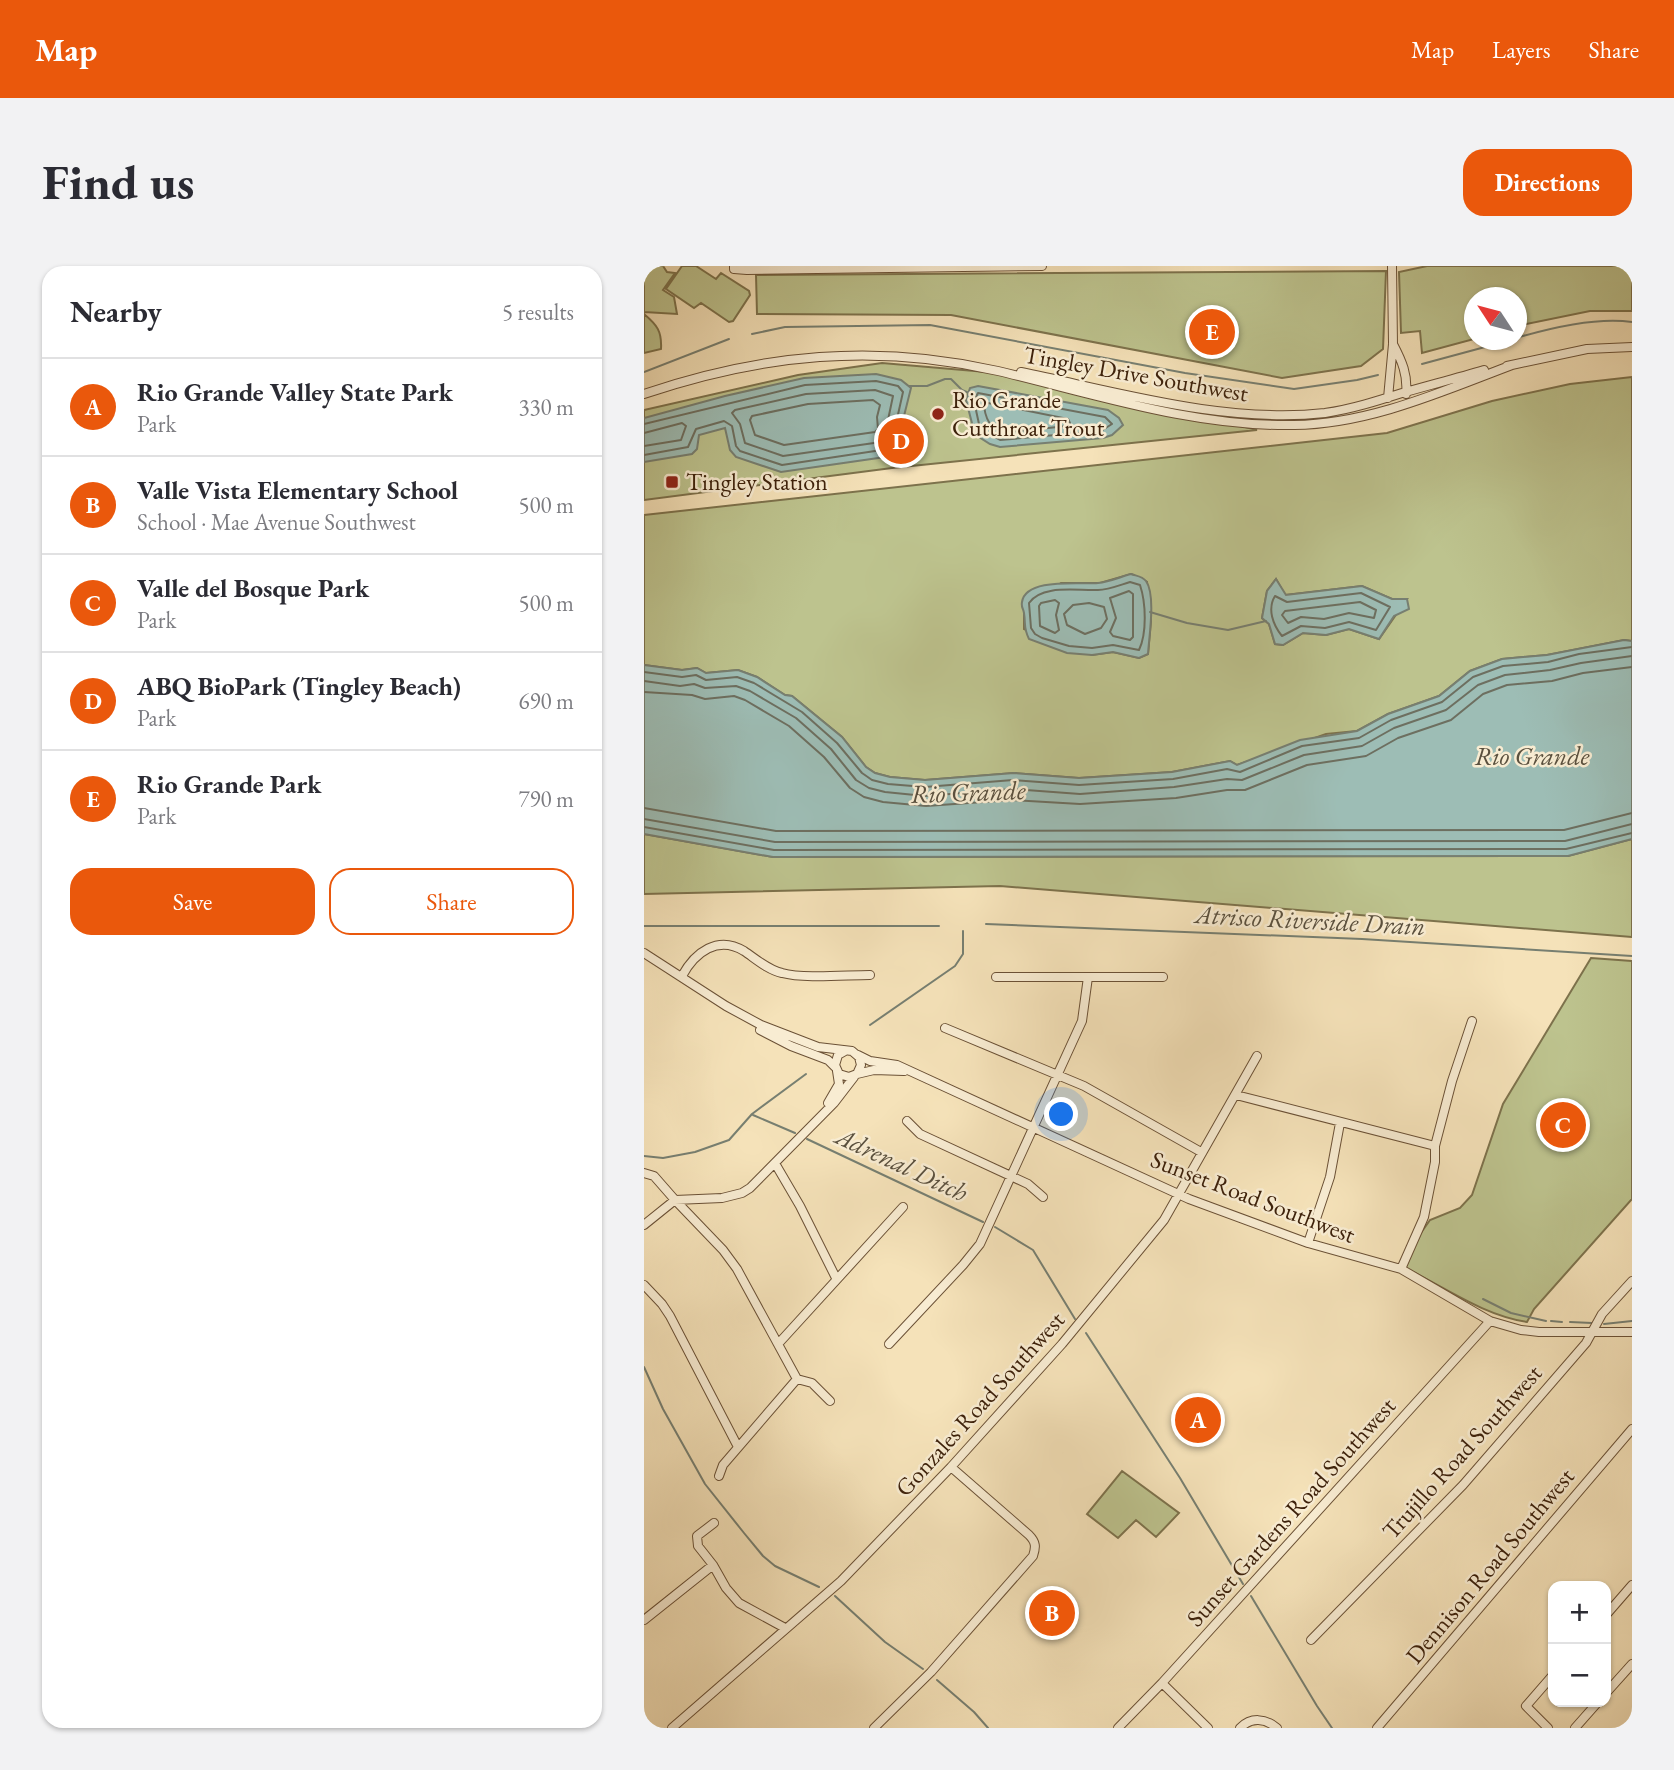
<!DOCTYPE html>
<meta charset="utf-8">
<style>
body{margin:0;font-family:"EB Garamond",serif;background:#f2f2f3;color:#2b2b33}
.controls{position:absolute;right:21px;bottom:21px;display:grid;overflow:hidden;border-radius:14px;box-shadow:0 2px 5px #0004}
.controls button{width:63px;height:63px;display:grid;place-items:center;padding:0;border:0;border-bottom:2px solid #e1e1e2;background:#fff;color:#2b2b33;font:35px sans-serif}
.compass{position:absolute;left:820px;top:21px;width:63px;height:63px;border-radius:50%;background:#fff;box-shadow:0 2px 5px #0004;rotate:306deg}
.you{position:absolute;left:418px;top:849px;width:24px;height:24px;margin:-18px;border:5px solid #fff;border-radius:50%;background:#1a73e8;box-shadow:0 0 0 10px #1a73e833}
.badge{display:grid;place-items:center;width:46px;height:46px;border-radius:50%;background:#ea580c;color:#fff;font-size:23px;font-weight:700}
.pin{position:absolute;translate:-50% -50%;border:4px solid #fff;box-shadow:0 2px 7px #0006}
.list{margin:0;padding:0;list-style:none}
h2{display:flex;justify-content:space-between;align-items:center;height:91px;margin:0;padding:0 28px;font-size:30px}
h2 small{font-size:23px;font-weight:400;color:#7c7c81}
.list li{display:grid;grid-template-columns:46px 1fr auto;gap:21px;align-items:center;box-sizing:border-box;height:98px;padding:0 28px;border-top:2px solid #e1e1e2}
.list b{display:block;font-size:26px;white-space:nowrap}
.list p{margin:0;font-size:23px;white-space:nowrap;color:#7c7c81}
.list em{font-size:23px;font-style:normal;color:#7c7c81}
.actions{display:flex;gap:14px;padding:21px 28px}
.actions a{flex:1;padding:16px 0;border:2px solid #ea580c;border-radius:21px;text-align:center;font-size:24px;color:#ea580c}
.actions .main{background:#ea580c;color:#fff}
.map{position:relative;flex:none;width:988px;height:1462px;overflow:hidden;border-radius:21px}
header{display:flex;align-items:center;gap:42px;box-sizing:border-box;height:98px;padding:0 35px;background:#ea580c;color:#fff}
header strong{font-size:33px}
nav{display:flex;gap:38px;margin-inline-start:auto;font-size:24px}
.intro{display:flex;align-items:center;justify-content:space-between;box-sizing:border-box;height:168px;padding:0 42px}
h1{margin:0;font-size:49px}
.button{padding:18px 32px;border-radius:21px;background:#ea580c;color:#fff;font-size:24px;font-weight:700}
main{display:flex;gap:42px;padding:0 42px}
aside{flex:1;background:#fff;border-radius:21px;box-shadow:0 2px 5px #0004}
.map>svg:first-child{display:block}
.green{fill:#bdc38e;stroke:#7d724c;stroke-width:2;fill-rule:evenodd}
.water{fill:#9dbdb5;stroke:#777f71;stroke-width:2}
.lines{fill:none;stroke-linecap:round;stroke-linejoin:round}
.shore{stroke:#6d6f60;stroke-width:2}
.stream{stroke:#777f71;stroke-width:2}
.minor-casing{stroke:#6b5136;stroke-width:10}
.minor{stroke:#f8ecd2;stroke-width:8}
.poi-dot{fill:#8f2418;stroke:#f8ecd2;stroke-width:2.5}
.labels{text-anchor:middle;stroke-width:5;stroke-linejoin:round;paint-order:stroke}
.street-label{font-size:24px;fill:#3d210b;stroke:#f8ecd2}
.poi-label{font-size:24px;fill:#3d210b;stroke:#f8ecd2;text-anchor:start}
.water-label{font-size:26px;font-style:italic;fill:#5a503e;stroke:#f8ecd2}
</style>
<header>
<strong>Map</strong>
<nav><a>Map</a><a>Layers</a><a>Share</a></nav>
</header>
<div class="intro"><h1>Find us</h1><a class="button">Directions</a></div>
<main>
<aside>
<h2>Nearby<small>5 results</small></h2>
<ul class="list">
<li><span class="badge">A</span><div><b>Rio Grande Valley State Park</b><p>Park</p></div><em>330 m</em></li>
<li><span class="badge">B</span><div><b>Valle Vista Elementary School</b><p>School · Mae Avenue Southwest</p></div><em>500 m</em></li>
<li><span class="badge">C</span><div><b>Valle del Bosque Park</b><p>Park</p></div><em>500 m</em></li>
<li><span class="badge">D</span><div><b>ABQ BioPark (Tingley Beach)</b><p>Park</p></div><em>690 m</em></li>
<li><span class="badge">E</span><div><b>Rio Grande Park</b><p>Park</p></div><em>790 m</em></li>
</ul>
<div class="actions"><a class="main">Save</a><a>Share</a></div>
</aside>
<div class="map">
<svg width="988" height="1462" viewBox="0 0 988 1462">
<rect width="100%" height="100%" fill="#f5e2b9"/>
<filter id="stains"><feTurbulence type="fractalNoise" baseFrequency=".00286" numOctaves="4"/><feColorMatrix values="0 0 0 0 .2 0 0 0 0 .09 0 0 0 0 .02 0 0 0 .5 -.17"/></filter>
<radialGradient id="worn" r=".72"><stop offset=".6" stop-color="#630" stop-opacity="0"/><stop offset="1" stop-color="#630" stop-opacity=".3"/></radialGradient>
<path class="green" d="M0 0H19L23 6 31 7 19 24 30 31 33 48 0 46Z
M38 0H52L72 13 77 7 105 25 106 29 89 55 85 56 57 37 50 42 22 23Z
M783 0H988V45H946L873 60 872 32H830V73L778 87 776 65 757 67 755 6Z
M742 5 739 83 717 100 638 112 307 49 113 48 112 9Z
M0 48C13 59 18 65 17 83L0 87Z
M238 97 401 111 613 164 248 202 0 234V144L154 109Z
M988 111V375L980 374 903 389 858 393 826 405 795 430 744 448 713 465 682 468 593 499 586 495 528 506 435 512 370 507 281 514 246 511 231 507 222 501 198 471 148 430 141 429 113 411 94 404 62 407 53 402 38 404 0 399V249L743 167 848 135 926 118ZM487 308 503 316 507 355 504 388 495 392 469 386 448 389 380 363V346L417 317H456ZM632 313 641 329 718 320 748 333H763L735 373 705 363 682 369 659 367 639 379 631 378 625 358 618 352 623 325Z
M0 568 129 591 924 590 988 573V671L356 620 0 628Z
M947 692 988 695V933L890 1043 883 1056C838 1049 801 1021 761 1002L774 971 786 954 816 942 828 929 859 838Z
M478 1205 535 1247 512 1271 492 1254 474 1272 443 1248Z"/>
<path class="water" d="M232 108 257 114 267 122 259 154 263 169 262 182 255 189 137 206 92 191 86 184 81 162 55 169 53 183 48 188 0 196V152L81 130 160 112Z
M334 120 464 144 475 152 479 159 468 169 459 172 356 181 346 178 335 171 329 161 322 134 326 122Z
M487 308C492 310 498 310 502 315 512 329 505 371 504 388L495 392 469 386 448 389 423 387 385 373C379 361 382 359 380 347 379 341 377 342 378 336 382 311 437 319 454 317 465 316 476 311 487 308Z
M632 313 642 329 718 320 748 333H763L765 343 750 350 735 373 705 363 682 369 659 367 639 379 631 378 625 358 618 352 623 325Z
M980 374 988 375V573L924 590 129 591 0 568V399L38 404 53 402 62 407 94 404 113 411 141 429 148 430 198 471 222 501 231 507 246 511 281 514 370 507 435 512 528 506 586 495 593 499 656 474 713 465 744 448 795 430 826 405 858 393 903 389Z"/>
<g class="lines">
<path class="shore" d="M231 124 249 130 244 154 247 170 244 175 139 190 101 177 96 158 88 147 91 144 162 128Z
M334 127 461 151 468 158 457 165 356 174 340 165 335 158 330 135Z
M229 134 236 139 233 151 234 163 231 166 140 179 111 169 106 154 108 150 164 138Z
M344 137 424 153 426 157 423 160C408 161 360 170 349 161 343 156 341 148 340 140Z
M0 158 161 119 232 115 254 120 259 126 253 153 255 178 251 182 138 199 96 185 92 180 88 160 80 155 52 163 44 181 0 189
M0 167 38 157 42 160 37 174 0 180
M486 316 496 319C502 337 503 367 495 384L469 379 448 382 425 380 398 372 391 368 387 362 385 337C398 318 433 325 454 324 464 324 476 319 486 316Z
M485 325 489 328V371L486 374 469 370 466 366 472 352 466 332Z
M717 327 746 341 732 364 705 356 681 362 657 360 638 370C629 359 623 343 631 330L643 336Z
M411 334 415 337 412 349 415 364 411 367 396 360 395 340 397 337Z
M716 336 732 344 730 352 705 347 680 353 657 351 644 357 638 349 641 345Z
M445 337 460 341 463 353 457 362 441 368 423 359 420 348 429 339Z
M0 406 38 411 52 409 62 414 93 411 110 417 158 446 193 477 218 507 228 514 244 518 281 521 369 514 435 519 529 513 583 503 596 506 658 480 715 472 747 454 798 436 829 411 859 400 904 396 935 388 988 381
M0 415 36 420 50 418 61 422 92 420 106 425 152 452 187 483 212 514 225 522 241 526 281 530 369 523 436 528 530 521 583 513 598 514 660 489 718 480 750 462 802 444 834 419 861 409 906 404 937 397 988 390
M0 426 48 429 61 433 90 430 101 434 145 460 180 491 206 522 220 531 239 536 282 540 368 534 436 538 532 532 583 524H601L663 499 722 490 754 472 807 454 839 428 863 419 908 415 939 407 988 401
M0 542 132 565 920 564 988 547
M0 553 131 576 921 575 988 558
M0 561 130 584 922 583 988 567"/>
<path class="stream" d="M108 68 141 61 286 59 541 107 650 123 713 114 734 109
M872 72C906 62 954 51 988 56
M778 98 867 74
M0 106 85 73
M265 120H283L301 113H307L318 124 325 127
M506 346 543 357 584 364 622 355
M342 658 718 673 988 690
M0 660H295
M226 759 311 700 319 688V665
M109 849 151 867
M163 873 339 956
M0 890 19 892 51 886 85 874 108 848 162 808
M351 961 389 984 431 1053
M839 1033 867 1047 902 1055
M907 1055 918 1056
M926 1056 948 1057
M960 1058 988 1055
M442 1067 536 1212 599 1318
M0 1101 19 1143 61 1218 100 1267 119 1290 131 1300 175 1321
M191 1330 241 1376 279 1403
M607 1330 673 1440 688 1462
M293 1414 330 1446 344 1462"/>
<g class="minor-casing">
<path id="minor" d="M90 0V3L103 4 398 0
M749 78C758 95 764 109 762 128
M863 100 943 83 988 81
M377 106C474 126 581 158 681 147 708 143 733 135 758 127 786 119 813 112 840 104
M0 128C118 88 232 77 354 105 451 128 550 161 650 159 726 158 799 125 868 99
M744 132 749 78 748 0
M0 687 82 740 117 759 174 781 208 785 215 791 217 799 213 808 205 811 195 808 191 799 194 789 201 785
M38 710C51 686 74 669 100 685 112 693 124 704 138 707 160 713 202 709 226 709
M352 711H519
M301 762 440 820 557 886
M116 764 147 780 184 794 191 801
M214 789 226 795 253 799 545 933 664 977 757 1003 846 1055 877 1064 895 1066H988
M213 808 230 804 260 805
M592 829 791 880
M184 837 195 818 193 805
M263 855 276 868 384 918 399 931
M132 899 156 940 192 1012
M0 907 10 910 31 934 79 984 93 1003 153 1113 168 1117 186 1135
M0 959 31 934 78 932 98 927 106 922 190 837 210 811
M664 977 686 911 696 857
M757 1003 780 951 791 896V880L808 815 828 755
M0 1019 18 1038 26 1050 94 1181
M134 1078 259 941
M245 1078 319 999 336 978 438 755 444 711
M75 1210 79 1199 153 1113
M70 1257 53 1270 54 1280 69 1299 82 1322 95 1337 141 1362
M962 1349 988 1319
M0 1354 69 1299
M667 1374 819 1219 942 1077 958 1048 988 1015
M518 1417 564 1462
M962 1427 988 1398
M28 1462 197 1315 307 1201 418 1078 520 954 613 790
M230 1462 287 1406 389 1290C392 1281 392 1276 385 1269L307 1201
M474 1462 518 1417 846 1055
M596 1462C607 1451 621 1452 633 1462
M733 1462 988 1163
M904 1462 882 1440 909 1409
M931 1462 954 1436"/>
</g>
<use href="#minor" class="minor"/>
</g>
<g class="poi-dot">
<circle cx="294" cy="148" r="7"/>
<rect x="21" y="209" width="14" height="14" rx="3.5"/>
</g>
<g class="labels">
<g class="street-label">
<text transform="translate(492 108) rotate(10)" y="8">Tingley Drive Southwest</text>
<text transform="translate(609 931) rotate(21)" y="8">Sunset Road Southwest</text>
<text transform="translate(336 1138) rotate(-48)" y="8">Gonzales Road Southwest</text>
<text transform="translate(818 1186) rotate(-48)" y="8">Trujillo Road Southwest</text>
<text transform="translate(647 1246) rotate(-48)" y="8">Sunset Gardens Road Southwest</text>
<text transform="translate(846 1300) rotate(-50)" y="8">Dennison Road Southwest</text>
</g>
<g class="poi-label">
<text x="308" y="142">Rio Grande<tspan x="308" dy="28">Cutthroat Trout</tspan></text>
<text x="42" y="224">Tingley Station</text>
</g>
<g class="water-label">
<text x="888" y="499">Rio Grande</text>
<text transform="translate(324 526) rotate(-2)" y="9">Rio Grande</text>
<text transform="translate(666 654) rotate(3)" y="9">Atrisco Riverside Drain</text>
<text transform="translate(258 898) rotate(25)" y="9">Adrenal Ditch</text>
</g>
</g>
<rect width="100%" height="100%" filter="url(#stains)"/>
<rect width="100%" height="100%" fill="url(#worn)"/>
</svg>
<div class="controls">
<button>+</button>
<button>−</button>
</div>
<svg class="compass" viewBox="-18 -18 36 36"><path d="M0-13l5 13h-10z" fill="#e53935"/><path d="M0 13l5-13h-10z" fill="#7c7c81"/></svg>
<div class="you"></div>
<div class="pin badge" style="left:554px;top:1154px">A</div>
<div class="pin badge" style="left:408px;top:1347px">B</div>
<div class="pin badge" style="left:919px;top:859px">C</div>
<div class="pin badge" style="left:257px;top:175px">D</div>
<div class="pin badge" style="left:568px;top:66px">E</div>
</div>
</main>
